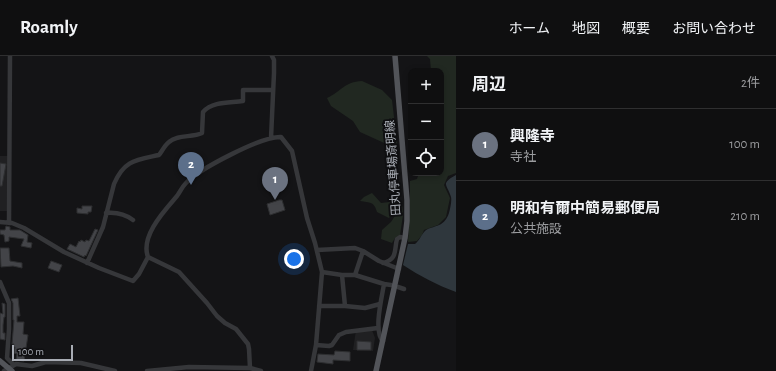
<!DOCTYPE html>
<html lang="ja">
<meta charset="utf-8">
<style>
body{margin:0;font-family:"Alegreya Sans","Noto Sans JP",sans-serif;background:#1d1d1e;color:#f1f3f6}
.controls{position:absolute;right:12px;top:12px;display:grid;overflow:hidden;border-radius:8px;box-shadow:0 2px 6px #0003}
.controls button{width:36px;height:36px;display:grid;place-items:center;padding:0;border:0;border-bottom:1px solid #2f2f30;background:#0f0f10;color:#f1f3f6;font:20px sans-serif}
.scale{position:absolute;left:12px;bottom:10px;width:61px;box-sizing:border-box;padding-left:4px;border:2px solid #a8acb4;border-top:0;font-size:11px;line-height:14px;white-space:nowrap;color:#a8acb4;-webkit-text-stroke:3px #0f0f11;paint-order:stroke}
.you{position:absolute;left:294px;top:203px;width:14px;height:14px;margin:-10px;border:3px solid #fff;border-radius:50%;background:#1a73e8;box-shadow:0 0 0 6px #1a73e833}
.badge{display:grid;place-items:center;width:26px;height:26px;border-radius:50%;background:#daa247;color:#fff;font-size:13px;font-weight:700}
.pin{position:absolute;translate:-50% -33px;filter:drop-shadow(0 1px 2px #0008)}
.pin::after{content:'';position:absolute;top:21px;width:14px;height:12px;background:inherit;clip-path:polygon(0 0,100% 0,50% 100%)}
.list{margin:0;padding:0;list-style:none}
h2{display:flex;justify-content:space-between;align-items:center;height:52px;margin:0;padding:0 16px;font-size:17px}
h2 small{font-size:13px;font-weight:400;color:#9b9c9f}
.list li{display:grid;grid-template-columns:26px 1fr auto;gap:12px;align-items:center;box-sizing:border-box;height:72px;padding:0 16px;border-top:1px solid #2f2f30}
.list b{display:block;font-size:15px;white-space:nowrap}
.list p{margin:0;font-size:13px;white-space:nowrap;color:#9b9c9f}
.list em{font-size:13px;font-style:normal;color:#9b9c9f}
.icon{flex:none;width:22px;height:22px;fill:none;stroke:currentColor;stroke-width:2;stroke-linecap:round;stroke-linejoin:round}
.map{position:relative;flex:none;width:456px;height:315px;overflow:hidden}
header{display:flex;align-items:center;gap:24px;box-sizing:border-box;height:56px;padding:0 20px;background:#0f0f10;border-bottom:1px solid #2f2f30}
header strong{font-size:19px}
nav{display:flex;gap:22px;margin-inline-start:auto;font-size:14px}
main{display:flex}
aside{flex:1;background:#0f0f10}
.map>svg:first-child{display:block}
.built{fill:#202022}
.green{fill:#212821}
.water{fill:#2f373d}
.building{fill:#434448;stroke:#2e2f31}
.lines{fill:none;stroke-linecap:round;stroke-linejoin:round}
.minor{stroke:#36373a;stroke-width:4.5}
.major{stroke:#525459;stroke-width:5.5}
.labels{text-anchor:middle;stroke-width:4;stroke-linejoin:round;paint-order:stroke}
.street-label{font-size:12px;fill:#a8acb4;stroke:#0f0f11}
</style>
<header>
<strong>Roamly</strong>
<nav><a>ホーム</a><a>地図</a><a>概要</a><a>お問い合わせ</a></nav>
</header>
<main>
<div class="map">
<svg width="456" height="315" viewBox="0 0 456 315">
<rect width="100%" height="100%" fill="#141416"/>
<path class="built" d="M0 100H8V155H0Z
M356 274H372L375 282 373 295 353 294Z"/>
<path class="green" d="M427 0H456V117L448 120 444 129 450 142 446 161 438 169 424 174 422 179 417 185 408 186 410 147V125L417 123 419 117H441V15H431L430 3Z
M362 25 382 34 392 44 397 87 395 90 393 91 360 76 353 65 331 50 327 42C342 35 344 26 362 25Z
M372 137 381 147 390 146 397 143 401 144 389 162 377 156C374 145 370 147 360 145L364 141Z
M402 149 403 159 400 179 395 182 392 187 381 183 382 174 391 166Z"/>
<path class="water" d="M456 119V236C437 229 420 220 403 209L408 188H415C420 184 421 179 425 175 431 169 444 173 449 157 450 153 452 145 451 141 447 128 440 128 456 119Z"/>
<path class="building" d="M0 107 6 108 2 130H0Z
M279 144H282L285 154 270 159 267 148Z
M82 150H92L91 156H88V158L77 157V152L82 153Z
M6 170 10 171V174H20L28 179 27 186 32 187 31 192 21 190 24 183 9 181V185L5 186 4 179 0 178V174H5Z
M95 173 98 174 86 200 85 199 84 201 67 193 70 188 76 191 79 185 80 186 81 184 85 186 86 184 89 185Z
M0 192H9L10 205 22 207V212L13 210 1 211Z
M51 205 62 209 59 216 48 212Z
M18 242 20 260H17V266H24L23 278 28 279 24 305 16 304 17 298 14 297 15 291H13L14 288H12L14 264H13V247L11 243Z
M2 247 5 248V261H4L3 269V277H5V284L0 283V257L3 258Z
M357 285 371 286V294H357Z
M335 295 350 296V305L333 304V308L317 306 318 298 334 299Z"/>
<g class="lines">
<path class="minor" d="M271 82 274 17V4L272 0
M106 157C116 156 125 158 133 164
M0 166 12 167 24 172 64 196 99 212 133 225 139 218 148 201C140 180 165 154 177 140 180 136 182 131 186 127 199 113 262 80 281 81L292 95 307 162 315 187 322 216 316 289 311 315
M9 167 10 0
M317 194 355 192 363 195 355 219
M363 195 379 205 399 213
M148 201 179 216 207 247 217 260 225 267 236 273 248 288 249 293 250 312
M87 207 103 171 114 128C124 104 136 104 159 99 162 95 165 89 169 86 178 78 192 82 202 77L203 56C213 45 230 47 243 45V34H273
M383 207C398 203 394 194 397 183L400 181 405 182
M322 216 342 219H355L384 228C382 241 373 276 383 285
M342 219 345 250
M0 226 9 247V273L7 302 14 309
M384 228 391 229
M398 231 404 233
M319 250H345L365 252 380 248
M316 289 329 290 332 289 339 279 346 276 378 272
M4 315 16 308 32 310 46 306 81 307 115 315
M147 315 189 311 250 312 261 315"/>
<path class="major" d="M0 305 12 315
M376 315 405 182 407 165V144L395 0"/>
</g>
<g class="labels">
<g class="street-label">
<text transform="translate(393 112) rotate(-94)" y="4">田丸停車場斎明線</text>
</g>
</g>
</svg>
<div class="controls">
<button>+</button>
<button>−</button>
<button><svg class="icon" aria-label="locate" viewBox="0 0 24 24"><circle cx="12" cy="12" r="6"/><path d="M12 2v4M12 18v4M2 12h4M18 12h4"/></svg></button>
</div>
<div class="scale">100 m</div>
<div class="you"></div>
<div class="pin badge" style="left:275px;top:144px;background:#6b7280">1</div>
<div class="pin badge" style="left:191px;top:129px;background:#5c6f8a">2</div>
</div>
<aside>
<h2>周辺<small>2件</small></h2>
<ul class="list">
<li><span class="badge" style="background:#6b7280">1</span><div><b>興隆寺</b><p>寺社</p></div><em>100 m</em></li>
<li><span class="badge" style="background:#5c6f8a">2</span><div><b>明和有爾中簡易郵便局</b><p>公共施設</p></div><em>210 m</em></li>
</ul>
</aside>
</main>
